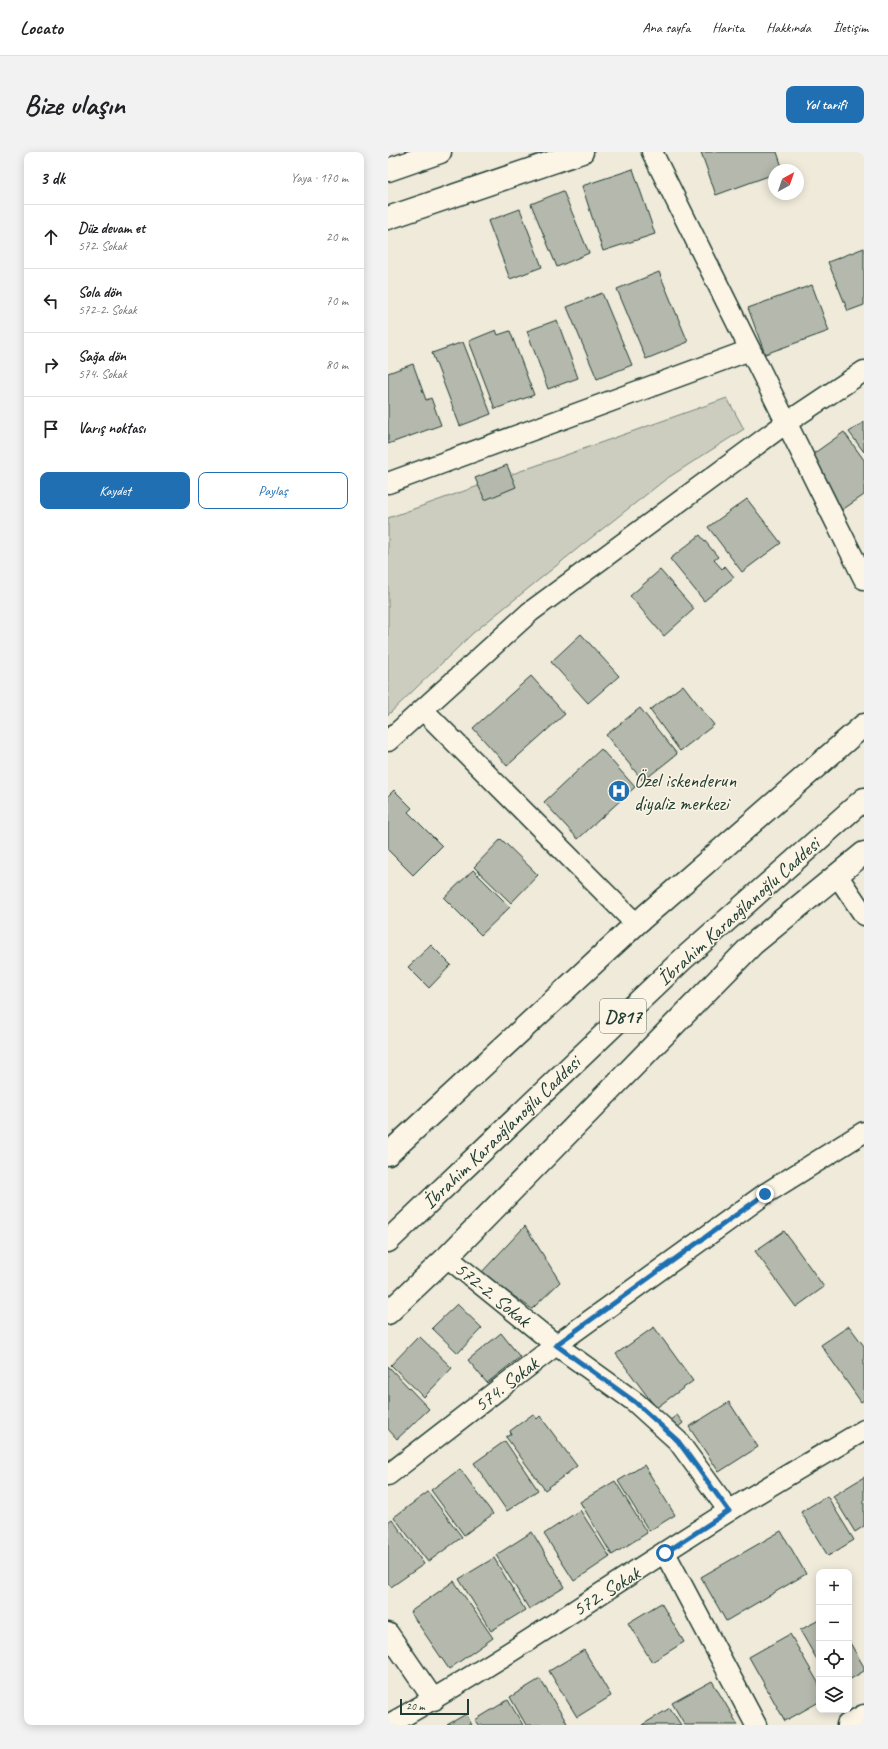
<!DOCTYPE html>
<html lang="tr">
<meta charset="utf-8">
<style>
body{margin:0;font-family:Caveat,sans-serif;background:#f2f2f2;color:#202124}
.controls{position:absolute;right:12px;bottom:12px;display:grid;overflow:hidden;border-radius:8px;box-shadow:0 2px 10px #0003}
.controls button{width:36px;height:36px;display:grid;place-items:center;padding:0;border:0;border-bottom:1px solid #e0e0e0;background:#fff;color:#202124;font:20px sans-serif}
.compass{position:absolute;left:380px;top:12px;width:36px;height:36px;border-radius:50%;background:#fff;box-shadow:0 2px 10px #0003;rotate:40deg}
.scale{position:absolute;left:12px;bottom:10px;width:69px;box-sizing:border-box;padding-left:4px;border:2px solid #1f3d34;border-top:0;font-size:11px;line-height:14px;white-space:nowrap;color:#1f3d34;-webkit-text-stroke:3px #fcf5e5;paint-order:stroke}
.stop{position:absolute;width:12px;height:12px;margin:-9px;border:3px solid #1f6fb2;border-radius:50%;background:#fff}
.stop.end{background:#1f6fb2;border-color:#fff;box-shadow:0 1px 4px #0008}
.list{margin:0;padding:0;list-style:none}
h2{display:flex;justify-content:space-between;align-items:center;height:52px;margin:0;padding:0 16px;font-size:17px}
h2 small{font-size:13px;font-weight:400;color:#757577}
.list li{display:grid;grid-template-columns:26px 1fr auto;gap:12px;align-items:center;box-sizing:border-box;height:64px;padding:0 16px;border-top:1px solid #e0e0e0}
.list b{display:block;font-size:15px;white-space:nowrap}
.list p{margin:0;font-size:13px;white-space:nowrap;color:#757577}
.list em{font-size:13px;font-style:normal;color:#757577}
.actions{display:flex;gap:8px;padding:12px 16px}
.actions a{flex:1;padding:9px 0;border:1px solid #1f6fb2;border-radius:8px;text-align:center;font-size:14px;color:#1f6fb2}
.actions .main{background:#1f6fb2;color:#fff}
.icon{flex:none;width:22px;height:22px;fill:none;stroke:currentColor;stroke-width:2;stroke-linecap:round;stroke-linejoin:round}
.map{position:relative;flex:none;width:476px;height:1573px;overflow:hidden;border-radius:8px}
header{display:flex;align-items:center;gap:24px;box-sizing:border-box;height:56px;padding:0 20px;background:#fff;border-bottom:1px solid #e0e0e0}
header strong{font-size:19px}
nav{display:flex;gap:22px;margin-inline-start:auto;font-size:14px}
.intro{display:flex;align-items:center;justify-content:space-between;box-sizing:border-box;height:96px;padding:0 24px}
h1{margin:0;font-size:28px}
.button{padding:10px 18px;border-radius:8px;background:#1f6fb2;color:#fff;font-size:14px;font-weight:700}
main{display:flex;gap:24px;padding:0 24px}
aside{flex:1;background:#fff;border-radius:8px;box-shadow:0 2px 10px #0003}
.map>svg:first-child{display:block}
.green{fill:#cccdbf;stroke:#76857a}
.building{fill:#b5b9ad;stroke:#1f3d34}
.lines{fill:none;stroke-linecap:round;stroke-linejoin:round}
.street-casing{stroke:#1f3d34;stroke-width:23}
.secondary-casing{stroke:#1f3d34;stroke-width:25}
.highway-casing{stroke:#1f3d34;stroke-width:25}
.street{stroke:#fcf5e5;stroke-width:20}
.secondary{stroke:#fcf5e5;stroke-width:22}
.highway{stroke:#fcf5e5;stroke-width:22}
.route{stroke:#1f6fb2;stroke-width:5}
.labels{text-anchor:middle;stroke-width:3;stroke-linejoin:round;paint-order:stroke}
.shield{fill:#fcf5e5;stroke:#617469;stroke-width:1}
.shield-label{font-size:19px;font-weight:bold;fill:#1f3d34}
.poi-label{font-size:20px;fill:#1f3d34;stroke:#fcf5e5;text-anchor:start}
.street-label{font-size:20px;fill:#1f3d34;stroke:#fcf5e5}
</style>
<header>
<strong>Locato</strong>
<nav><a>Ana sayfa</a><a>Harita</a><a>Hakkında</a><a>İletişim</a></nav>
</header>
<div class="intro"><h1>Bize ulaşın</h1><a class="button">Yol tarifi</a></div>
<main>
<aside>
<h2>3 dk<small>Yaya · 170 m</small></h2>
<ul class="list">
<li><svg class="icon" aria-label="ahead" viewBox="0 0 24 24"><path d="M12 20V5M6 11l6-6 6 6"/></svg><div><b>Düz devam et</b><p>572. Sokak</p></div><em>20 m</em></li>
<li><svg class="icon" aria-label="left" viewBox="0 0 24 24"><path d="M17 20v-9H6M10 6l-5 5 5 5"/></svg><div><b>Sola dön</b><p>572-2. Sokak</p></div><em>70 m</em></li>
<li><svg class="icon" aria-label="right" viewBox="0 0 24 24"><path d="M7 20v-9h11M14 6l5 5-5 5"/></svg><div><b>Sağa dön</b><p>574. Sokak</p></div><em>80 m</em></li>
<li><svg class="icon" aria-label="arrive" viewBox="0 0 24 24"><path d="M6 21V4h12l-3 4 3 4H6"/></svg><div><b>Varış noktası</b></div></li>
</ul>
<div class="actions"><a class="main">Kaydet</a><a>Paylaş</a></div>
</aside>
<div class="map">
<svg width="476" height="1573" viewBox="0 0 476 1573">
<rect width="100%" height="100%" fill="#efeada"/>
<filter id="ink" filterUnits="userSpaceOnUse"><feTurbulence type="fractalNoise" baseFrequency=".025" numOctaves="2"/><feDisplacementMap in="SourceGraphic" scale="8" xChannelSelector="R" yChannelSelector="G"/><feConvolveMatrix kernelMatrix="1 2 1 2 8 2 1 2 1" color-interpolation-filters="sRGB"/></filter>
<g filter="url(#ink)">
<path class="green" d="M339 246 356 277 278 327 194 393 85 481 0 563V366Z"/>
<path class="building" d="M313 0H389L395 18H386V22L328 43Z
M245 17 267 82 215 99 194 34Z
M175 39 201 101 169 115 143 52Z
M132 57 154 115 122 127 100 69Z
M476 96V153L460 159 440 110Z
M271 120 300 190 258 207 229 137Z
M424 133 441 179 377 202 360 156Z
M214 141 244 213 209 227 179 155Z
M169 168 190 226 160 237 139 179Z
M108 178 110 183 122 179 146 243 107 257 81 189Z
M75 190 103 262 72 274 44 201Z
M25 212 38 248 43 246 53 273 0 292V221Z
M476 270V300L461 280Z
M456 280 476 308V343L454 358 418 307Z
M119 313 128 335 97 348 87 326Z
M359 347 393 391 354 420 320 375Z
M312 383 330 405 326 408 334 417 337 414 346 425 316 449 282 407Z
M272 418 306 457 276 484 242 444Z
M193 482 231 524 200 551 163 510Z
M143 524 177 562 119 614 85 576Z
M295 533 326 573 292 599 262 558Z
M252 556 289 602 255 629 218 583Z
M213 597 247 635 190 687 156 650Z
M6 638 24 656 20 660 54 694 25 723 0 698V644Z
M113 687 150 723 123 751 86 715Z
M85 718 122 755 93 783 56 746Z
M43 793 63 813 41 836 20 815Z
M137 1074 172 1130 144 1157 93 1121Z
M396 1079 436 1135 408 1155 367 1099Z
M69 1152 94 1176 70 1201 44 1176Z
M461 1174 476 1194V1248L473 1250 433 1193Z
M266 1175 305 1229 268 1256 228 1202Z
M113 1181 132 1205 99 1231 80 1208Z
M31 1184 64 1216 36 1245 3 1213Z
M0 1214 41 1257 9 1287 0 1277Z
M341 1250 370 1295 331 1320 301 1275Z
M145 1262 149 1267 152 1264 189 1314 157 1338 118 1285 123 1282 122 1279Z
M289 1263 295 1271 284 1280 277 1272Z
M117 1289 150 1338 119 1359 86 1311Z
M256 1313 287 1363 261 1379 230 1329Z
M72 1317 105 1362 76 1383 43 1338Z
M476 1325V1374L467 1380 445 1344Z
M227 1329 259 1381 224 1403 192 1350Z
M40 1340 74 1385 40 1410 6 1365Z
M439 1344 466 1388 440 1404 413 1360Z
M192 1358 222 1405 186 1429 156 1382Z
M4 1367 36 1412 3 1435 0 1431V1370Z
M393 1379 418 1422 338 1469 313 1425Z
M144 1380 177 1435 141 1457 108 1403Z
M106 1406 137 1458 103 1479 71 1427Z
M66 1429 105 1486 61 1517 22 1460Z
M273 1451 296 1490 264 1510 240 1471Z
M431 1468V1511L412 1478Z
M402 1482 431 1532V1550L397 1569 361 1505Z
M461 1489 476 1515V1519L461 1528Z
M196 1498 223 1544 189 1565 161 1519Z
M152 1527 179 1571 176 1573H138L122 1545Z
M324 1529 350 1573H297L284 1551Z
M120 1548 135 1573H90L87 1568Z
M282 1556 293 1573H254Z
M78 1562 84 1573H59Z"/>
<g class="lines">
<g class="street-casing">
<path id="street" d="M264 0 476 427
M0 331 362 198
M35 558 248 772
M0 589 142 460 398 271 476 219
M449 723 476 763
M59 1105 168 1193 247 1250 290 1289 341 1359
M0 1323 168 1193 377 1042 476 980
M277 1401 368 1573
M0 1481 46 1548
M0 1573C117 1508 227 1430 341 1359 385 1331 431 1305 476 1278"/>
</g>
<g class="secondary-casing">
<path id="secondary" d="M0 18 52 0
M0 66 194 0
M460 1573 476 1564"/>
</g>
<g class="highway-casing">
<path id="highway" d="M0 1002 248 772 476 573
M0 1089 294 808 476 647
M0 1161 59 1105 365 792 476 701"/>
</g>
<use href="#street" class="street"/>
<use href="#secondary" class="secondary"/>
<use href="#highway" class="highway"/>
</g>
</g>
<g class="lines" filter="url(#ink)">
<path class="route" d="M277 1401 341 1359 290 1289 247 1250 168 1193 377 1042"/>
</g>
<defs>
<g id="hospital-disc" transform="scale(1.15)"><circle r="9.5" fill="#1f6fb2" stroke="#fcf5e5"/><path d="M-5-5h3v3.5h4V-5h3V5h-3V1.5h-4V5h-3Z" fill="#fff"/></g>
</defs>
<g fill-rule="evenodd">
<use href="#hospital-disc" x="231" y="639"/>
</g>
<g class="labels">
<rect class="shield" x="212" y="847" width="46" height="34" rx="3"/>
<g class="shield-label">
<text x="235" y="871">D817</text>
</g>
<g class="poi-label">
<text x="246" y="635">Özel iskenderun<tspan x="246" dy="23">diyaliz merkezi</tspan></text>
</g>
<g class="street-label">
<text transform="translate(350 759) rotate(-42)" y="7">İbrahim Karaoğlanoğlu Caddesi</text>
<text transform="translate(113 980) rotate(-44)" y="7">İbrahim Karaoğlanoğlu Caddesi</text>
<text transform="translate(105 1142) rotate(39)" y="7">572-2. Sokak</text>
<text transform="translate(118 1232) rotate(-38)" y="7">574. Sokak</text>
<text transform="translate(218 1439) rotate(-32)" y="7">572. Sokak</text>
</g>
</g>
</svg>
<div class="controls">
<button>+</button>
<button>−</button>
<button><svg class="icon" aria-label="locate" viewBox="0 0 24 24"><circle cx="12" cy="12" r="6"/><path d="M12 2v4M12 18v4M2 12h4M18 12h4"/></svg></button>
<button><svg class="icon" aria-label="layers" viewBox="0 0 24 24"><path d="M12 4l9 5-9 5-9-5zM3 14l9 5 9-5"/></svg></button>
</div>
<svg class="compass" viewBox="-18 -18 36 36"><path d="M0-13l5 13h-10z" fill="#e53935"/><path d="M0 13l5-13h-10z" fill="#757577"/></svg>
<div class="scale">20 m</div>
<div class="stop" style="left:277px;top:1401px"></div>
<div class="stop end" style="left:377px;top:1042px"></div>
</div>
</main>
